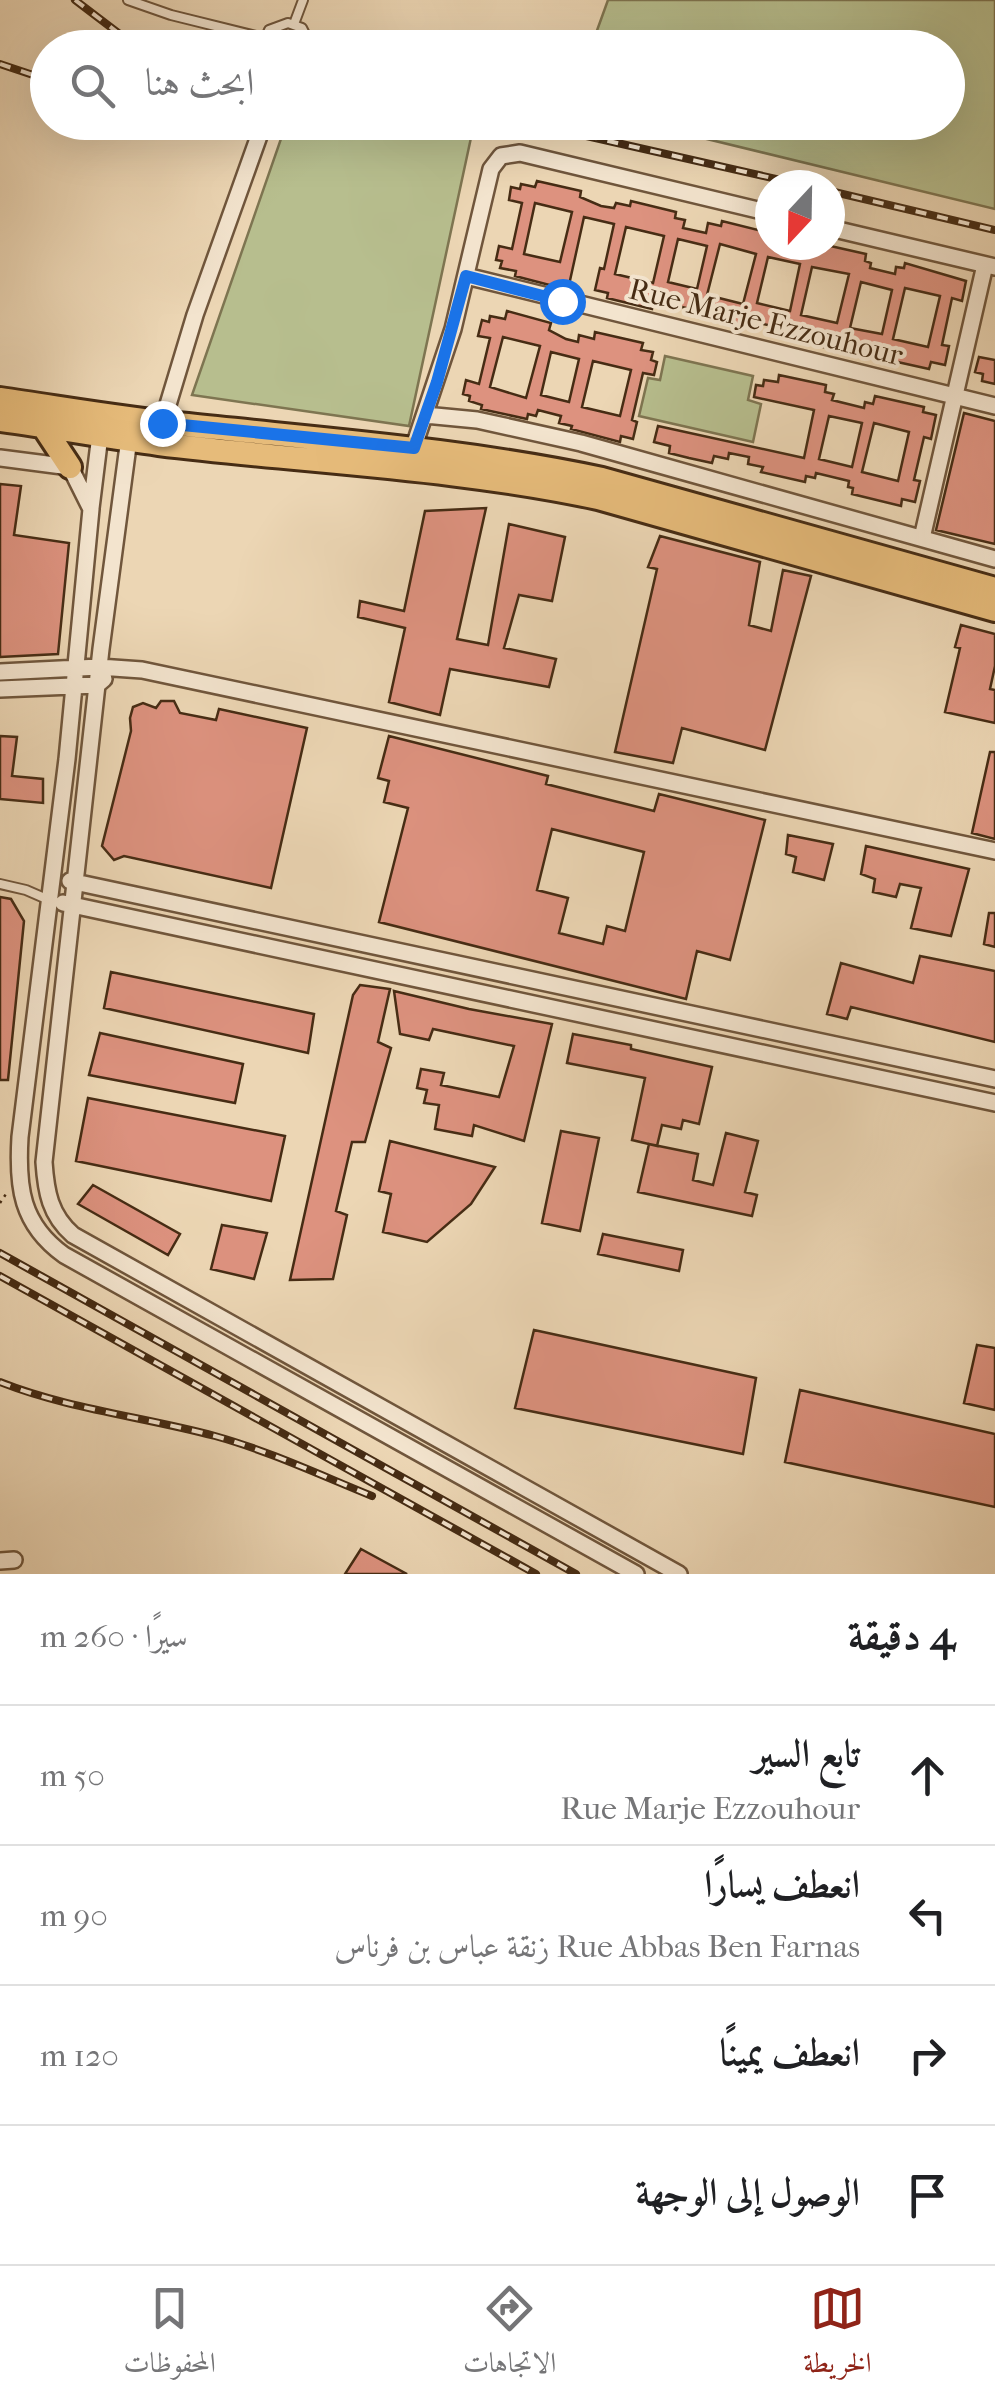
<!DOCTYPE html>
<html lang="ar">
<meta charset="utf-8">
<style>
body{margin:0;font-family:"IM FELL French Canon",Amiri,serif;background:#f2f2f2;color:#202124;direction:rtl}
.compass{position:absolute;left:755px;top:170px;width:90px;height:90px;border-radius:50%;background:#fff;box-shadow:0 10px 40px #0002;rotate:202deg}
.stop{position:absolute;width:30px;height:30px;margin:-22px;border:8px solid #1a73e8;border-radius:50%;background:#fff}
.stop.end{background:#1a73e8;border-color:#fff;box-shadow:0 2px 10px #0008}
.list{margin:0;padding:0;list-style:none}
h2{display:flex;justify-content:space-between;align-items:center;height:130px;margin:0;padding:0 40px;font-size:42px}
h2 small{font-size:32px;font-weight:400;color:#757577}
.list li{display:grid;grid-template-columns:65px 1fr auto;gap:30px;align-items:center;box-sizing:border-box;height:140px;padding:0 40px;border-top:2px solid #e0e0e0}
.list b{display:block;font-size:38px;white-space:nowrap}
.list p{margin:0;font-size:32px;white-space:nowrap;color:#757577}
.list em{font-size:32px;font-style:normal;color:#757577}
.icon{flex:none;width:55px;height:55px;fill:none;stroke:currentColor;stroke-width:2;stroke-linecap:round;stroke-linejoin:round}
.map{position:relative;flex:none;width:995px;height:1574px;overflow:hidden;direction:ltr}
.search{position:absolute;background:#fff;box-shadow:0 10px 40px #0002;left:30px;right:30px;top:30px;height:110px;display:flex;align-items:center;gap:25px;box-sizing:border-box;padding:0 35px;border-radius:55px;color:#757577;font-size:38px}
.sheet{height:690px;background:#fff}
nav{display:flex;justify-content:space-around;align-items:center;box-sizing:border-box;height:140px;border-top:2px solid #e0e0e0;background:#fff;font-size:28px;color:#757577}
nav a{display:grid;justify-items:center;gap:5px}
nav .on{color:#8f2418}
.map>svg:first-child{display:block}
.green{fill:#b7be8e;stroke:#7e7551;stroke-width:2.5}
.building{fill:#dd927f;stroke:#462c14;stroke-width:2.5;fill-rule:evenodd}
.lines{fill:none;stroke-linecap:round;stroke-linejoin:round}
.lane-casing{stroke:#70563c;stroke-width:12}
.street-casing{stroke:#70563c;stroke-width:20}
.primary-casing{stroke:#462c14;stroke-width:28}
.path{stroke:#462c14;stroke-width:2.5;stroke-dasharray:2.5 5;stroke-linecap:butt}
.lane{stroke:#f3e4ce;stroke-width:8}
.street{stroke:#f3e4ce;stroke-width:15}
.primary{stroke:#e6bb7a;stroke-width:22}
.rail-casing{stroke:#462c14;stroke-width:8}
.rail{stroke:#f3e4ce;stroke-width:4;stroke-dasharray:11;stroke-linecap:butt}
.route{stroke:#1a73e8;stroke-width:12}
.labels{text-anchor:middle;stroke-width:8;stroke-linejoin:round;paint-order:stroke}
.street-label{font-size:30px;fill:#462c14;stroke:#f3e4ce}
</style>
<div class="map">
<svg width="995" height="1574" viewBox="0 0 995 1574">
<rect width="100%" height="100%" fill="#ecd6b4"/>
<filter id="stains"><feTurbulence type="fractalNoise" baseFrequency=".002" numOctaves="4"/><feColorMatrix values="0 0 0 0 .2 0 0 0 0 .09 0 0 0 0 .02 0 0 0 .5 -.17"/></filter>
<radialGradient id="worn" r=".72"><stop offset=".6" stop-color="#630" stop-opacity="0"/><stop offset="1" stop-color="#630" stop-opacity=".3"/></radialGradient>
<path class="green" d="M608 0H995V209L641 123 948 122V48L591 47Z
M283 133H472L409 426 192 395Z
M665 356 753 376 748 400 761 404 753 442 639 416 648 378 660 380Z"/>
<path class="building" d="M537 181 581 191 580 197 601 206 614 208 616 203 630 206 631 201 676 212 675 218 685 220 683 228 706 233 708 223 721 226 722 221 770 233V245H826L866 254 865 261 871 263 870 268 895 274 896 267 904 268 905 263 966 281 962 301 952 298 942 345 949 346 945 365 931 362 929 369 884 359 885 354 838 342 836 350 789 339 791 330 759 323 758 325 744 322 743 328 699 317 700 311 668 304 653 302 652 309 607 298 608 293 595 290 600 268 604 269 614 224 584 217 569 285 562 283 561 288 515 276 516 271 500 268 502 261 496 260 499 246 512 249 522 203 509 200 511 187 520 189 521 184 535 187ZM535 203 572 212 560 262 524 254ZM626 227 664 236 653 283 615 274ZM678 239 707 246 697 289 668 282ZM720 244 756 254 743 304 707 295ZM768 257 800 264 790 311 757 303ZM812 267 849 274 837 323 801 315ZM861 282 892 290 882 334 850 328ZM905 288 940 296 928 347 893 339Z
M507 311 551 323 549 330 566 339 578 342 579 335 594 339 595 332 643 343 641 350 653 352 651 360 657 362 654 375 643 373 632 420 637 422 633 439 621 436 620 442 571 429 572 426 559 423 561 416 538 410 536 416 528 414 527 419 481 409 482 405 469 401 470 396 463 394 466 380 479 384 490 338 478 336 482 320 489 322 490 316 505 319ZM503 337 540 346 526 398 490 387ZM551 352 579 359 569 402 541 395ZM593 361 631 370 620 416 582 407Z
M979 357 995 360V384L982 381 983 374 975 372Z
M779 375 826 385 825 392 834 394 832 400 864 408 865 402 873 404 875 396 924 407 923 412 936 415 931 439 924 437 914 480 920 481 915 502 902 499 901 506 852 494 853 488 848 487 849 481 816 473 815 478 806 476 805 482 761 472 763 467 748 464 749 457 729 453 728 459 714 456 712 463 689 458 669 453 670 446 654 442 658 426 804 458 814 410 754 397 756 385 763 386 764 380 778 382ZM829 416 862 423 852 467 819 459ZM874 423 909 432 898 481 862 472Z
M964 413 995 421V544L936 530Z
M0 484 21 486 14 535 69 543 58 654 0 657Z
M486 508 457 639 488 645 509 524 565 537 552 601 519 595 504 648 556 659 549 687 450 669 440 715 389 702 405 628 358 617 360 601 404 611 425 511Z
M660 536 760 562 749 625 771 631 783 570 811 576 765 750 682 728 673 763 615 752 657 569 648 567Z
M961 625 995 634V666L990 689 995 690V723L945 712 960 648 955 647Z
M161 701H174L180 713 216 720 219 709 307 728 271 888 124 856 114 860 102 846 131 731 130 718 133 707 143 703 156 708Z
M0 736 17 737 12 776 43 779V803L0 799Z
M389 736 548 776 546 784 654 811 659 794 765 820 730 960 697 951 686 999 379 922 408 808 384 802 389 781 378 778ZM552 829 644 852 625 931 607 926 603 944 559 933 568 898 537 890Z
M990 752H995V839L972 833Z
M788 835 833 844 824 880 793 872 796 857 786 854Z
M866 846 969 869 951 936 911 928 921 888 900 884 896 897 873 892 875 879 861 874Z
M0 897 11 899 24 921 8 1080H0Z
M989 913H995V947L984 944Z
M920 956 995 971V1042L851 1007 847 1019 827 1014 841 963 913 983Z
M111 972 314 1014 308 1053 104 1008Z
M360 985 390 989 378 1042 391 1048 365 1142H352L336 1211 347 1215 333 1279 290 1280 353 995Z
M394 991 469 1009 552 1024 524 1141 474 1125 472 1136 435 1129 439 1105 424 1103 427 1090 417 1088 421 1069 444 1073 441 1085 499 1097 514 1046 433 1029 429 1040 400 1034Z
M100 1033 243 1064 235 1103 89 1075Z
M573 1034 631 1045V1049L712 1067 699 1124 683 1120 681 1129 662 1125 657 1146 632 1140 645 1078 567 1063Z
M88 1098 285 1136 271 1201 76 1161Z
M561 1131 599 1138 580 1231 542 1223Z
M726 1133 758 1141 745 1192 757 1195 752 1216 638 1192 649 1144 698 1154 693 1180 713 1185Z
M390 1141 495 1167 471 1204 427 1242 383 1232 391 1194 379 1191Z
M93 1185 180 1234 168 1255 78 1204Z
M222 1225 267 1233 254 1279 211 1269Z
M603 1234 683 1250 679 1271 598 1254Z
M534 1330 756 1378 743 1454 515 1408Z
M977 1345 995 1348V1410L964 1403Z
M800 1390 995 1434V1507L785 1462Z
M361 1549 407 1574H345Z"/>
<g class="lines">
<g class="lane-casing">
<path id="lane" d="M128 0 171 15 264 38
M294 24 303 0
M261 48 269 30 288 23 302 28 312 48
M0 884 26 890 49 900"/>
</g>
<g class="street-casing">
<path id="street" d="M830 228 995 267
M466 276 995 406
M425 415 477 420 581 443 995 559
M130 431 101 649 44 1162C46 1192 50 1215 73 1235L679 1574
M160 431 195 315 264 122
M413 449 453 329 491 169 501 156 520 153 770 213
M0 458 70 467 91 509 67 759 20 1137C17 1187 21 1224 64 1255L636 1574
M91 508 101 427
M922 538 985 265
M0 672 99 667 142 670 995 851
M0 689 97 685 104 679
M70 881 995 1079
M63 903 995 1103
M0 1561 14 1560"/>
</g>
<g class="primary-casing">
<path id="primary" d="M0 399C63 408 125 419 188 425 327 440 466 450 602 479L995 589
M0 420C53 427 106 437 159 444 305 462 453 467 598 498L995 610
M43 426 70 467"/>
</g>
<path class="path" d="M0 1203 6 1194"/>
<use href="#lane" class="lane"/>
<use href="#street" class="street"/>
<use href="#primary" class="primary"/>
<g class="rail-casing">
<path id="rail" d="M75 0 138 48
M0 64 48 80
M455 122 551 128 803 185
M830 191 995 230
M0 1253 576 1574
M0 1276 536 1574
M0 1382C68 1409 144 1417 215 1436 269 1451 320 1475 372 1496"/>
</g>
<use href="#rail" class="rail"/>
</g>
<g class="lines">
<path class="route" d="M162 423 414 448 437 382 466 276 562 301"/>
</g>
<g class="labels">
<g class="street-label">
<text transform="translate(766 322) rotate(14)" y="10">Rue Marje Ezzouhour</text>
</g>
</g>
<rect width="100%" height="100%" filter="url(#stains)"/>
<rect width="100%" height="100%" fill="url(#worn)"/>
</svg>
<svg class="compass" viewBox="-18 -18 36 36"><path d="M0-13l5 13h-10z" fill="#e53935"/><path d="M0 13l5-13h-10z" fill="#757577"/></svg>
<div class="stop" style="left:562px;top:301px"></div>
<div class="stop end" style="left:162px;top:423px"></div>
<div class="search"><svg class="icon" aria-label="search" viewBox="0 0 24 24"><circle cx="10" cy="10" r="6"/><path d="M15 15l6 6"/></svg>ابحث هنا</div>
</div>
<section class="sheet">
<h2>4 دقيقة<small>سيرًا · 260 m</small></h2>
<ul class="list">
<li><svg class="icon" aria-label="ahead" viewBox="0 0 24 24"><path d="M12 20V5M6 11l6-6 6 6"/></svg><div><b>تابع السير</b><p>Rue Marje Ezzouhour</p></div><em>50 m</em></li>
<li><svg class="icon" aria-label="left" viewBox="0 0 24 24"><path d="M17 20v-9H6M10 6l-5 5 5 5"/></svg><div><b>انعطف يسارًا</b><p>Rue Abbas Ben Farnas زنقة عباس بن فرناس</p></div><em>90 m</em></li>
<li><svg class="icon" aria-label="right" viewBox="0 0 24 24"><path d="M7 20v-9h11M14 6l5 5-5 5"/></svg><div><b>انعطف يمينًا</b></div><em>120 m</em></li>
<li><svg class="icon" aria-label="arrive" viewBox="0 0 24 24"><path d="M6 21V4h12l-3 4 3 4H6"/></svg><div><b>الوصول إلى الوجهة</b></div></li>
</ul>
</section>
<nav>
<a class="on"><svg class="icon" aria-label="map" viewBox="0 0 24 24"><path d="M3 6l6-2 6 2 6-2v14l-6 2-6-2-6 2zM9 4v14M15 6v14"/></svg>الخريطة</a>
<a><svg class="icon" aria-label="directions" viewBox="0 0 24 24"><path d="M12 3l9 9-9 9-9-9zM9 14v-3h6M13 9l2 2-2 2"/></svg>الاتجاهات</a>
<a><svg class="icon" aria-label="saved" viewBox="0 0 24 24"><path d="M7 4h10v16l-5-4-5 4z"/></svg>المحفوظات</a>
</nav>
